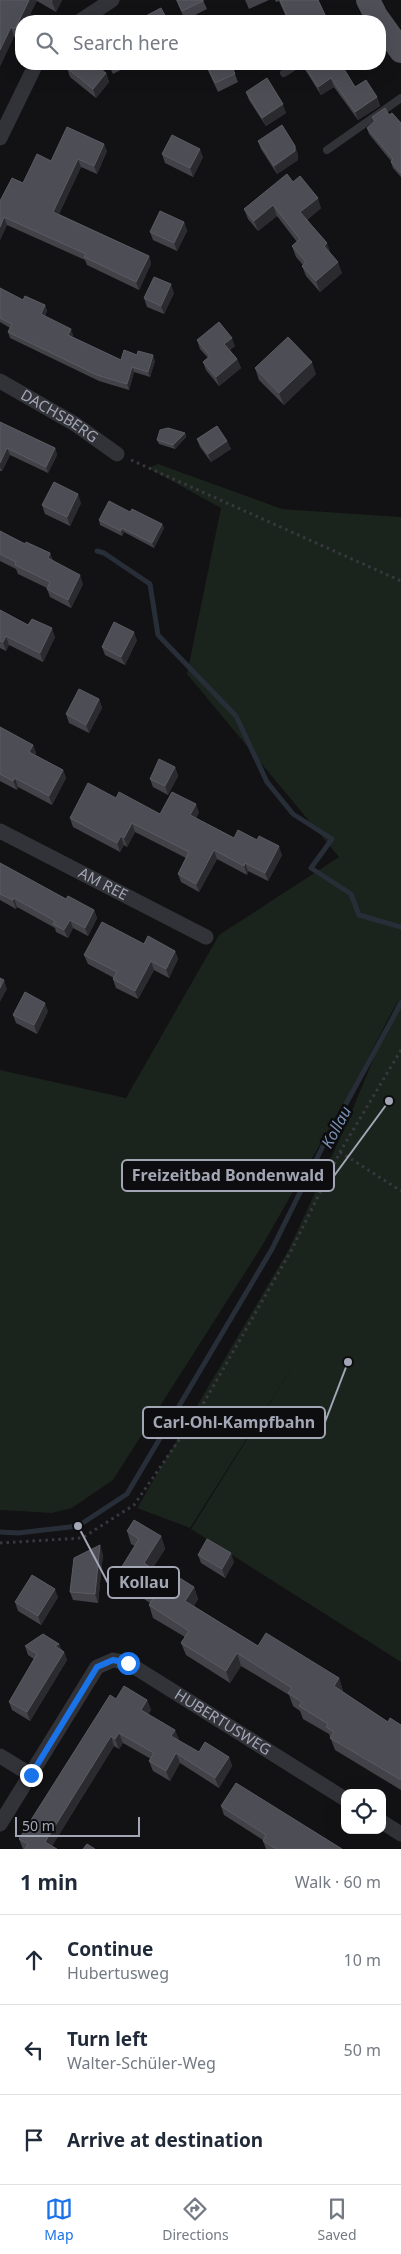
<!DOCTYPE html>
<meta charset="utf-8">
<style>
body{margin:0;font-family:"Noto Sans",sans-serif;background:#f6f6f7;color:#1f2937}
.controls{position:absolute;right:15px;bottom:15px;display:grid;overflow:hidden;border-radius:10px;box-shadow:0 5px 20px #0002}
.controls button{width:45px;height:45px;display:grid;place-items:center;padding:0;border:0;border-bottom:1px solid #e0e1e3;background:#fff;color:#1f2937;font:25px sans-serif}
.scale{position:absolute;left:15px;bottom:12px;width:125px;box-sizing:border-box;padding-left:5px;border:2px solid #a2a6b5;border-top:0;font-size:14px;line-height:18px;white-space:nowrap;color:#a2a6b5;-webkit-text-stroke:4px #0d0c0e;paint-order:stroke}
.stop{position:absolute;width:15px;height:15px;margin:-11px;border:4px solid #1a73e8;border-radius:50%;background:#fff}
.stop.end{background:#1a73e8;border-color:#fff;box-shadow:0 1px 5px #0008}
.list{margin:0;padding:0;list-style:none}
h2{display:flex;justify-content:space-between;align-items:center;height:65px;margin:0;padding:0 20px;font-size:21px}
h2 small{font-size:16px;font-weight:400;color:#747a83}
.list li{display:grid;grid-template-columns:32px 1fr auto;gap:15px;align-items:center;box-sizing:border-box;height:90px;padding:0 20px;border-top:1px solid #e0e1e3}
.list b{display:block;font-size:19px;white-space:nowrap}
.list p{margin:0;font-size:16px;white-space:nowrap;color:#747a83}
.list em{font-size:16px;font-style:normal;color:#747a83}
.icon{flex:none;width:28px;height:28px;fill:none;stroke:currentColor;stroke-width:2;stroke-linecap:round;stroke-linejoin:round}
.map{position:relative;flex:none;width:401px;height:1849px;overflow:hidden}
.search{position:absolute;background:#fff;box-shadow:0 5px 20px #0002;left:15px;right:15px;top:15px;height:55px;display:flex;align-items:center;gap:12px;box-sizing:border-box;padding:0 18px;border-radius:20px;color:#747a83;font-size:19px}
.sheet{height:335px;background:#fff}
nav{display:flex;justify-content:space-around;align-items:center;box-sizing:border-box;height:70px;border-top:1px solid #e0e1e3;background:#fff;font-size:14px;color:#747a83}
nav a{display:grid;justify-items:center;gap:2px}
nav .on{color:#1a73e8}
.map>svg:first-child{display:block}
.green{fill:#1b231d}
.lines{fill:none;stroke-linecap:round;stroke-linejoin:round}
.stream{stroke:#272e37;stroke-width:5}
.path{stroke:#38393f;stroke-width:3;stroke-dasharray:2.5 4;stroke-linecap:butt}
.service{stroke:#323338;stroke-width:8}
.minor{stroke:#323338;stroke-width:15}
.primary{stroke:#4e4f57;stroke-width:24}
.wall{fill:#434249}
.shaded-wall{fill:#2b2a2f}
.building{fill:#4d4d55;stroke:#5b5b64}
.route{stroke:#1a73e8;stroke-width:6}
.labels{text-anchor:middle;stroke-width:5;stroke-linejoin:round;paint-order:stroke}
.street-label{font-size:15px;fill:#a2a6b5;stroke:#0d0c0e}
.water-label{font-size:16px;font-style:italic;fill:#7690b3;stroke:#0d0c0e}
.leader{fill:none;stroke:#a2a6b5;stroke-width:2}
.callout-dot{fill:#a2a6b5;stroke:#0d0c0e;stroke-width:2}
.callout{fill:#0d0c0e;stroke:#a2a6b5;stroke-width:2}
.callout-label{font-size:16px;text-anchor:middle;font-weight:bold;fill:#a2a6b5}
</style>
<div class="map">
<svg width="401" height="1849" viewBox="0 0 401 1849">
<rect width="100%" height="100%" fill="#121113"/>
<path class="green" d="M158 464 282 509 401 517V1662L191 1529 298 1358 190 1528 137 1508 289 1249 346 1125 398 1000 355 1083 262 1246 113 1480 72 1508 52 1513 0 1510V1070L126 1098 219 935 339 857 187 674 221 508 148 468Z"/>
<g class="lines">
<path class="stream" d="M97 551 104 553 150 584 158 635 236 716 267 782 293 814 332 839 311 868 351 894 359 915 401 927
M0 1532 18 1533 78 1526 127 1494 272 1249 324 1144 401 1003"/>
<path class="path" d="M28 14 43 21
M131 460 401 581
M340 1152 401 1191
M0 1543 82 1538 134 1505 199 1411 214 1385 291 1251 340 1152 401 1050"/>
<path class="service" d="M284 73 298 64
M327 150 401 98"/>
<g class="minor">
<path d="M80 21 112 0"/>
<path d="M0 138 36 64"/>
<path id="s1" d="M0 381 75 424 117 454"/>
<path id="s2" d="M0 831 206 937"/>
<path d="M0 1756 31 1775"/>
<path d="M382 1822 401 1834"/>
<path id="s3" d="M0 1824 97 1667 113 1660 128 1663 345 1799"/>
</g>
<path class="primary" d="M368 0 376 16 401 51"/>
</g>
<path class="wall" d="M0 0H62L56 12 37 1 21 21V33L19 39 14 37Z
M176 0H203L207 9 185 20Z
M245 0H269L249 9Z
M275 0H318L328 21H288L279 1 276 2Z
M108 64H132L113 74Z
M205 64H231L238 82 218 92Z
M302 64H341L355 87 377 97 380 106 358 120 334 87 321 95 304 68Z
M67 68 106 73 109 82 96 98 70 77Z
M246 92 286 113 266 126 249 100Z
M389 115 401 123V177L393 168 391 162V161L369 134 367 128 374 122 372 117Z
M258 141 298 154V160L277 174 261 149Z
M107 151 97 174 81 167 59 214 149 256 151 264 139 290 87 265 85 260 7 225 0 240V201L51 161Z
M162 154 203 157 193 177 165 163Z
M293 182 321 208 307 220 331 254 342 273 320 292 306 276 302 266 303 265 296 257 292 246 297 242 277 216 258 231 248 219 244 209Z
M184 222 187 231 177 251 153 240 150 232Z
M0 288 23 300 45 305 47 311 45 316 73 335 72 337 121 360 155 361 150 377 134 372 129 390 99 381 10 338 8 332 10 328 0 322Z
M174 293 164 314 147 307 144 298Z
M197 340 235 346 230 350 237 359 241 368 219 386 206 370 203 362 208 358 200 349Z
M255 368 316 374 284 405 259 380Z
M0 422 55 448 57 455 48 473 10 455 2 471H0Z
M185 433 186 437 175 449 159 444 157 440Z
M197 439 227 441 231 449 211 462 200 447Z
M81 503 70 526 45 514 42 505Z
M130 512 162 524 164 528 154 548 124 532 122 536 100 525 99 520Z
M0 531 25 544 50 553 53 561 83 584 71 608 50 597 47 589V588L18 574 16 569 0 561Z
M0 610 28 625 55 637 43 662 9 645 6 651 0 648Z
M137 640 125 665 105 655 102 647Z
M99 699 102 708 89 733 69 723 66 714Z
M0 727 33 745 36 753 35 755 63 770 66 778 52 805 18 787 17 790 0 781Z
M175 767 178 776 168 795 153 787 150 779Z
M116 798 160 814 199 812 196 818 234 838 282 855 268 881 248 871 247 875 217 859 199 892 181 882 178 874 186 858 135 832 127 847 124 845 120 852 73 827 70 818Z
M0 863 66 899 94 910 97 918 88 936 73 928 68 938 56 932 55 928 17 907 16 909 0 900Z
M144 944 175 951 178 959 169 978 154 970 138 999 116 988 113 979 114 978 88 964 84 955Z
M48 1011 37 1034 16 1023 13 1015Z
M127 1531 161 1536 165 1549 152 1569 166 1578 194 1587 198 1599 194 1606 258 1646 339 1678 343 1691V1692L388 1722 401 1725V1790L335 1750 329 1734 303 1719 300 1711 293 1706 289 1695 241 1666 230 1683 186 1655 181 1643 185 1637 153 1618 149 1605 150 1603 123 1585 118 1573 135 1546 131 1544Z
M103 1554 98 1603 73 1600 70 1592Z
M198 1555 234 1562 225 1578 201 1563Z
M58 1597 41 1625 18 1611 15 1602Z
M59 1644 61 1649 64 1652 67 1660 30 1721 12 1710 9 1702 34 1659 28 1655 25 1646Z
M116 1699 147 1700 151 1710 148 1714 175 1730 178 1740 199 1752 229 1757 232 1766 219 1788 180 1763 170 1781 153 1771 149 1761 151 1759 123 1743 119 1749 114 1746 52 1846 57 1849H23L19 1839Z
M221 1806 342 1849H266L263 1841V1840L224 1815Z"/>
<path class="shaded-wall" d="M29 0H36L37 1 27 21H21V33L19 39 15 29Z
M53 0H62L56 12 52 2Z
M11 27 14 37 0 67V50Z
M106 73 109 82 96 98 93 89Z
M331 78 334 87 321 95 318 87Z
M377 97 380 106 358 120 355 112Z
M283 104 286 113 266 126 262 118Z
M104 144 107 151 97 174 94 166Z
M295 146 298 154V160L277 174 274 166Z
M200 149 203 157 193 177 190 168Z
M78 159 81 167 56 220 53 212Z
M318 198 321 208 304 222 300 212Z
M273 205 277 216 258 231 254 221Z
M4 217 7 225 0 240V227Z
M184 222 187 231 177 251 174 243Z
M327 243 331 254 328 257 324 246Z
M149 256 151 264 139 290 136 282Z
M338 262 342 273 320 292 316 281Z
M171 284 174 293 164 314 161 306Z
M45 305 47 311 43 320 41 314Z
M71 329 73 335 70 341 68 335Z
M232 338 235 346 228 352 224 344Z
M153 355 155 361 150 377 148 372Z
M237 359 241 368 219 386 216 377Z
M312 362 316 374 284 405 279 393Z
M132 367 134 372 129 390 127 384Z
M185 433 186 437 175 449 173 445Z
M227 441 231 449 211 462 208 454Z
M7 448 10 455 2 471 0 467V463Z
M55 448 57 455 48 473 46 467Z
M78 494 81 503 70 526 67 517Z
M162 524 164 528 154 548 152 543Z
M122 528 124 532 122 536 121 531Z
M50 553 53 562 48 558Z
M80 575 83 584 71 608 68 600Z
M52 628 55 637 43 662 40 653Z
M134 632 137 640 125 665 121 657Z
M6 636 9 645 6 651 3 642Z
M99 699 102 708 89 733 86 725Z
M33 745 36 753 32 761 29 752Z
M175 767 178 776 168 795 165 786Z
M63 770 66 778 52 805 49 796Z
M15 778 18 787 17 790 13 781Z
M196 804 199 812 193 823 190 815Z
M132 823 135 832 127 847 124 838Z
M121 836 124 845 120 852 117 843Z
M279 846 282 855 268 881 265 873Z
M214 850 217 859 199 892 196 884Z
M245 863 248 871 247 875 244 866Z
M14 898 17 907 16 909 13 900Z
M94 910 97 918 88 936 85 928Z
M70 920 73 928 68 938 64 930Z
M175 951 178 959 169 978 166 969Z
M151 961 154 970 138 999 135 991Z
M4 980 7 989 0 1002V988Z
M45 1003 48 1011 37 1034 34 1025Z
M161 1536 165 1549 148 1576 144 1563Z
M100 1545 103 1554 98 1603 95 1594Z
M231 1553 234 1562 225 1578 222 1569Z
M194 1587 198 1599 190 1613 185 1601Z
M55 1589 58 1597 41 1625 38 1616Z
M59 1644 62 1652 55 1646Z
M64 1652 67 1660 30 1721 27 1712Z
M237 1653 241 1666 230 1683 226 1671Z
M339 1678 343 1691 338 1698 334 1686Z
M147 1700 151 1710 144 1720 141 1710Z
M175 1730 179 1739 175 1746 171 1736Z
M119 1733 123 1743 119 1749 115 1739Z
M111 1736 114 1746 50 1849 45 1842Z
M176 1753 180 1763 170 1781 166 1771Z
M229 1757 232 1766 219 1788 215 1778Z"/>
<path class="building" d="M0 0H29L15 29 11 27 0 50Z
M177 0H203V1L182 11Z
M280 0H318L328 21H289Z
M161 8 168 21H136Z
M123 17 125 21H115Z
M71 64H94L106 73 93 89 67 68Z
M206 64H231L235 74 215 83Z
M303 64H341L355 87 366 80 377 97 355 112 331 78 318 87Z
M267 78 283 104 262 118 246 92Z
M385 108 389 115 392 113 401 123V173L391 162 393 159 367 128 375 121 372 117Z
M282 125 295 146V151L274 166 258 141Z
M67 127 104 144 94 166 78 159 53 212 149 256 136 282 84 257 86 254 4 217 0 227V201L12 178 23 183 37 154 51 161Z
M172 135 200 149 190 168 162 154Z
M287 174 293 182 300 176 318 198 300 212 327 243 324 246 338 262 316 281 302 266 306 262 292 246 300 239 273 205 254 221 244 209Z
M160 211 184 222 174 243 150 232Z
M154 277 171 284 161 306 144 298Z
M0 288 23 300 25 296 45 305 41 314 71 329 68 335 121 360 124 350 137 355 138 351 153 355 148 372 132 367 127 384 97 375 8 332 12 324 0 318Z
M219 322 232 338 224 344 237 359 216 377 203 362 210 356 197 340Z
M288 337 312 362 279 393 255 368Z
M0 422 55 448 46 467 7 448 0 463Z
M217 426 227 441 208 454 197 439Z
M168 428 185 433 173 445 157 440 160 430Z
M54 482 78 494 67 517 42 505Z
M109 501 130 512 132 509 162 524 152 543 122 528 121 531 99 520Z
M0 531 25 544 26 542 50 553 48 558 80 575 68 600 47 589 50 582 15 565 16 562 0 554Z
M0 610 28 625 32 619 52 628 40 653 6 636 3 642 0 641Z
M114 622 134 632 121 657 102 647Z
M79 689 99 699 86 725 66 714Z
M0 727 33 745 29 752 63 770 49 796 15 778 13 781 0 774Z
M159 759 175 767 165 786 150 779Z
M88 783 116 798 119 792 160 814 172 792 196 804 190 815 234 838 238 830 257 840 259 836 279 846 265 873 245 863 244 866 214 850 196 884 178 874 189 852 132 823 124 838 121 836 117 843 70 818Z
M0 863 66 899 68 896 94 910 85 928 70 920 64 930 53 924 55 921 14 898 13 900 0 894Z
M102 922 144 944 148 936 175 951 166 969 151 961 135 991 113 979 117 972 84 955Z
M0 978 4 980 0 988Z
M25 992 45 1003 34 1025 13 1015Z
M134 1520 161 1536 144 1563 166 1578 170 1572 194 1587 185 1601 258 1646 266 1633 339 1678 334 1686 388 1722 390 1718 401 1725V1780L330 1738 334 1732 326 1727 328 1724 299 1706 302 1702 288 1693 292 1688 237 1653 226 1671 181 1643 189 1631 149 1605 155 1596 118 1573 139 1539 127 1531Z
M207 1539 231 1553 222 1569 198 1555Z
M100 1545 95 1594 70 1592 74 1558Z
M32 1575 55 1589 38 1616 15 1602Z
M43 1634 59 1644 55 1646 64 1652 27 1712 9 1702 37 1654 25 1646Z
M124 1686 147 1700 141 1710 175 1730 171 1736 199 1752 205 1742 229 1757 215 1778 176 1753 166 1771 149 1761 154 1753 119 1733 115 1739 111 1736 45 1842 57 1849H25L28 1844 19 1839 110 1695 116 1699Z
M236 1783 342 1849H276L263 1841 266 1835 221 1806Z
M87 1844 95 1849H83Z"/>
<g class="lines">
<path class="route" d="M31 1775 97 1667 113 1660 128 1663"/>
</g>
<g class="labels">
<g class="street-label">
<text dy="5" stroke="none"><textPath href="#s1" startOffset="69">DACHSBERG</textPath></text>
<text dy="5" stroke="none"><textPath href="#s2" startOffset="116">AM REE</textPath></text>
<text dy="5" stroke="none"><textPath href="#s3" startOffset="329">HUBERTUSWEG</textPath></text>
</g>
<g class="water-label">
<text transform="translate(336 1127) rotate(-62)" y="6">Kollau</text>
</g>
</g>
<path class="leader" d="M389 1101L334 1176M348 1362L325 1422M78 1526L108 1583"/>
<g class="callout-dot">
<circle cx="389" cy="1101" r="5"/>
<circle cx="348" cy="1362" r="5"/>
<circle cx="78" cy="1526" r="5"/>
</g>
<g class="callout">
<rect x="122" y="1160" width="212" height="31" rx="5"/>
<rect x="143" y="1407" width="182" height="31" rx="5"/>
<rect x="108" y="1567" width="71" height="31" rx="5"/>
</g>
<g class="callout-label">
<text x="228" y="1181">Freizeitbad Bondenwald</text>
<text x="234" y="1428">Carl-Ohl-Kampfbahn</text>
<text x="144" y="1588">Kollau</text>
</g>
</svg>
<div class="controls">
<button><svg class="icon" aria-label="locate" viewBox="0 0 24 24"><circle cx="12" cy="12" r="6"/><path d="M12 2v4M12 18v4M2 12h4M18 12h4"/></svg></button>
</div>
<div class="scale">50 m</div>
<div class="stop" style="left:128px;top:1663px"></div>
<div class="stop end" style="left:31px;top:1775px"></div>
<div class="search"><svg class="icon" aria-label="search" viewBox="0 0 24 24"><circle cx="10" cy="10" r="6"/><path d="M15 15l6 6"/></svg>Search here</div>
</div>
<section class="sheet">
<h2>1 min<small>Walk · 60 m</small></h2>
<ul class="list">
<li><svg class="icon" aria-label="ahead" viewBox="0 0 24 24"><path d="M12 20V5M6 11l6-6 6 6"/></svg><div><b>Continue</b><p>Hubertusweg</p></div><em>10 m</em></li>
<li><svg class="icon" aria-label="left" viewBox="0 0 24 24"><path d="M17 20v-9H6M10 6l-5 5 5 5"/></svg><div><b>Turn left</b><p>Walter-Schüler-Weg</p></div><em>50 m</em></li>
<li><svg class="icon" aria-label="arrive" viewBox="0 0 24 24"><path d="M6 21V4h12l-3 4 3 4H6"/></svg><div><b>Arrive at destination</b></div></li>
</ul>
</section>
<nav>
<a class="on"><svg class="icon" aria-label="map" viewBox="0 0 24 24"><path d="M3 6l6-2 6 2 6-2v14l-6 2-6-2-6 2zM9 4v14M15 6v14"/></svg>Map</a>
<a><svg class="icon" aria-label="directions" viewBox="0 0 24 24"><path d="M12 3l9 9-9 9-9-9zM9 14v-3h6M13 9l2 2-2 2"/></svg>Directions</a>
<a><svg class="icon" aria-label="saved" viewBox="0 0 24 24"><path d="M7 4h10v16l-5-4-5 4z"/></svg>Saved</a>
</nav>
